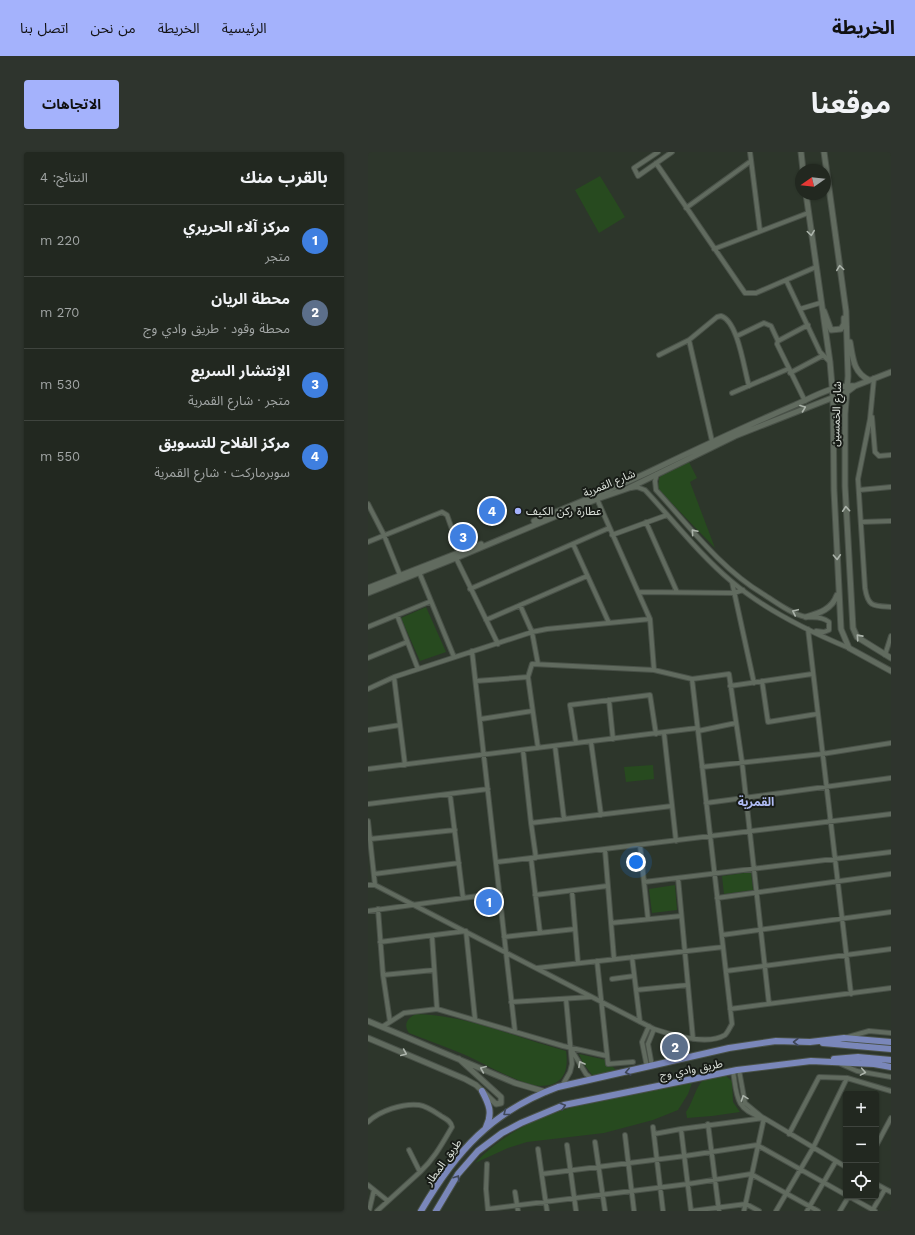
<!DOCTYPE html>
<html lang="ar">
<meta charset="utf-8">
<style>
body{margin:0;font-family:"Work Sans","Noto Sans Arabic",sans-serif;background:#2e342d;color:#f1f3f6;direction:rtl}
.controls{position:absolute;right:12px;bottom:12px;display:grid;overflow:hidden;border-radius:4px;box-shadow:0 1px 3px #0004}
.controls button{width:36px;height:36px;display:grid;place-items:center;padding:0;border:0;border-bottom:1px solid #3f443e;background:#222820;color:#f1f3f6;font:20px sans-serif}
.compass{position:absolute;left:427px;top:12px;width:36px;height:36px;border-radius:50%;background:#222820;box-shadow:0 1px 3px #0004;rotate:256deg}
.you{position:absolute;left:268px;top:710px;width:14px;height:14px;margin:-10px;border:3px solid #fff;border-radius:50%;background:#1a73e8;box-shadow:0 0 0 6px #1a73e833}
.badge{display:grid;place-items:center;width:26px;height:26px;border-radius:50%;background:#a4b2fc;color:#fff;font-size:13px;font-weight:700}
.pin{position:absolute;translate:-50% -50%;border:2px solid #fff;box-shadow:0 1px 4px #0006}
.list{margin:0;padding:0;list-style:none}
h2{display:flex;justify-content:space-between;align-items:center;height:52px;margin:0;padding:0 16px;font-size:17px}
h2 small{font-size:13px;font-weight:400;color:#a2a6a5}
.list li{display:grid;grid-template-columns:26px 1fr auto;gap:12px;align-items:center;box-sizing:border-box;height:72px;padding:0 16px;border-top:1px solid #3f443e}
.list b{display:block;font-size:15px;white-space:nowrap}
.list p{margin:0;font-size:13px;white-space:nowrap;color:#a2a6a5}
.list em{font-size:13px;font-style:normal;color:#a2a6a5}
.icon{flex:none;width:22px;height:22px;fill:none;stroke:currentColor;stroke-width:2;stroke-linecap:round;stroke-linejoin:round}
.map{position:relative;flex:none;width:523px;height:1059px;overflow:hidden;direction:ltr;border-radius:4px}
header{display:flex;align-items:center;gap:24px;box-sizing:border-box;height:56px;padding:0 20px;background:#a4b2fc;color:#111}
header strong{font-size:19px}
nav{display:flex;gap:22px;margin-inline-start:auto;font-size:14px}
.intro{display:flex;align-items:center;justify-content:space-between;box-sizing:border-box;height:96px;padding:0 24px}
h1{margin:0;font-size:28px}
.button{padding:10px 18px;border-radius:4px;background:#a4b2fc;color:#111;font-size:14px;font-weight:700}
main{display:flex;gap:24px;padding:0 24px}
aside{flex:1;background:#222820;border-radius:4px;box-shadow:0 1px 3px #0004}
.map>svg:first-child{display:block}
.green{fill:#274a1f}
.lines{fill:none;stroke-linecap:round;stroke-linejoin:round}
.minor-casing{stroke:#495148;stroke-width:6}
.tertiary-casing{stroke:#495148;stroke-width:7}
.primary-casing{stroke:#495148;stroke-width:8}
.minor{stroke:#616b5f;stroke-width:4}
.tertiary{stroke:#616b5f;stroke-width:5}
.primary{stroke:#7a87ba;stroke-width:6}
.oneway{stroke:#acb4ab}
.oneway2{stroke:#3f4758}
.poi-dot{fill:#a4b2fc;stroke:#181c17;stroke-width:1.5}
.labels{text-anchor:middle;stroke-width:4;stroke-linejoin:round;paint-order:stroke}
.street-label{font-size:11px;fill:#dee4dd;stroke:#181c17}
.poi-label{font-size:11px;fill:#dee4dd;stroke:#181c17;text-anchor:start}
.neighbourhood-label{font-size:12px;font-weight:bold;fill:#b0bcf4;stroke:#181c17}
</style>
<header>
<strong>الخريطة</strong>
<nav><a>الرئيسية</a><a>الخريطة</a><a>من نحن</a><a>اتصل بنا</a></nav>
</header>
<div class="intro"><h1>موقعنا</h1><a class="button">الاتجاهات</a></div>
<main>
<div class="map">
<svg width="523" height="1059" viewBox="0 0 523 1059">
<rect width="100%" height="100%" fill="#2d362b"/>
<path class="green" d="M232 24 257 65 231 81 207 38Z
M321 310 329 326 322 330 347 396 290 337 291 326 298 319Z
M58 455 78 500 52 509 33 466Z
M285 613 286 627 258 630 256 615Z
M383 720 385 738 356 742 354 724Z
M307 733 309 758 284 761 281 737Z
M48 862C99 863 149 886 198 899 201 920 195 934 172 934 154 934 114 910 95 902 78 895 59 888 41 881 35 873 39 866 48 862Z
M211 902 238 908 249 919 225 924 215 911Z
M357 923 364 929 365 950 372 960 344 964 319 966 318 960C324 953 329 931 336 928 342 925 351 924 357 923Z
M324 931 320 942 310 958 285 968 236 981 159 990 140 996 107 1011C163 951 248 946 324 931Z"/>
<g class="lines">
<g class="minor-casing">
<path id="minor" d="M290 0 266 16 270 24 304 0
M382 0 392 79
M288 11 377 141H388L448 115
M318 56 383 9
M346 97 440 61
M418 128 452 200 462 210
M432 157 452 151
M369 184 396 171 403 174 410 189
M291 203 321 188
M422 221 454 204
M506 226 502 267 490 327 497 436C500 455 505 454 523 455
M364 241 420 217
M437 249 409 192 410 189 440 173
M504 265 507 300 511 304 523 303
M344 289 321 188 349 165 353 164C370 169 376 217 381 234
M289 322 287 329 288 338C322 375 352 416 395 442 408 450 423 462 438 465 446 466 454 464 461 470V478L456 480 448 479
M263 336 269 335 277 338C305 368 331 402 363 429 396 457 440 479 481 496
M491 338 523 335
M229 347 282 467 286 518
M0 352 16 383 32 423
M278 370 309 440
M493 370 523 369
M244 383 299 363
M0 390 74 360 79 363 92 400
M205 392 241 471
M88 406 130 492
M51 420 86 505
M364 430 386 531
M102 437 241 376
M271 440 366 441 375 438
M152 453 164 480 170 512
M29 463 50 517
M118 468 219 424
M0 475 61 450
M440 477 483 842
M104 499 147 880
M517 503 523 484
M0 506 39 490
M26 525 37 613
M108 529 160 525
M394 529 400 570 449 562
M362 534 444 522
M0 537 26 525 164 480 179 477 282 467
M241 548 245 587
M113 567 164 559
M0 578 32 573
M330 579 368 571
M296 581 308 689
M223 590 233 663
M208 591 202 553 282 543 288 582
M187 594 196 667
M170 596 160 525 164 512 286 518 324 527 361 522 374 610 401 852
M155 598 163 671 304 654
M334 615 454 602 523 591
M0 617 329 576
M82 642 95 746
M338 651 523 626
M0 652 120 637
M0 669 7 733
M163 671 168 706
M2 687 87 678
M272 693 280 767
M237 698 246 807
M163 706 172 781
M129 710 523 662
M6 722 91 711
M310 726 325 887
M276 730 523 700
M0 733H7L286 877C304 883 339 894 357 883 360 880 362 875 364 872L324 527
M204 739 210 811
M167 743 239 734
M349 746 523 722
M10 757 15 823 22 870
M0 759 132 741
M243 771 313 764
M354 783 523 760
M64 784 69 857
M136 785 207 777
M12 790 98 779 107 867
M264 805 272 870
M229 809 240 912 265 910
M169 816 355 795
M358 819 523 797
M15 823 66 818
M244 827 266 824
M268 838 320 833
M143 850 223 845
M362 857 523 836
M14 875 36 861 69 857 195 894 239 904
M480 885 501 879 523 881
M203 897 218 922 224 927
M473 912 489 919 523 925
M284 914 280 892 286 877
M279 915 274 890 281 874
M371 918 377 951 394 965
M365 919C369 943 367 958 394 965
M194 934 202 920 204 912 198 847
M0 970C11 959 35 951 51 953 59 954 67 960 73 964 78 967 83 969 84 975 74 992 66 1007 52 1020
M340 972 351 1059
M285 975 295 1059
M313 977 396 966
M286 982 313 977 323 1059
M421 982 451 925 479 926 523 939
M257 983 266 1059
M227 990 237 1059
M199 993 208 1059
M508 994 523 966
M170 997 179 1059
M119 1012 118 1037 120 1059
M174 1022 317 1004 389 993 478 1043
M508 1032 523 1040
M0 1033 20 1049
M147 1040 150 1059
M480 1044 507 1059
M120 1057 320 1032 383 1022 450 1059
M1 1059 6 1038
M9 1059 52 1020 41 998
M324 1059 378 1052 391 1059
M376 1059 396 966 478 1015
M408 1059 445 996 479 926
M439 1059 468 1009
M472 1059 481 1044
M504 1059 517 1037"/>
</g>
<g class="tertiary-casing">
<path id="tertiary" d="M433 0 435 18
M456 0 478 159 480 224 477 262V334L485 476 489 485 523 506
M438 42 462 210 465 245 466 338 473 477 481 496 523 519
M456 159 463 178 473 177 476 172V166
M482 190C485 206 485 220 501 228
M166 369C205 353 245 337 283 319 331 296 378 274 427 253 445 245 467 232 487 234
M0 436 113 392
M0 441 88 406 229 347 261 336 367 284 479 240 487 234 523 220
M438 465C452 461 464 457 469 443
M0 869 147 931 178 940
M0 886 97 927 108 933 128 952 133 951V945L91 907"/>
</g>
<g class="primary-casing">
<path id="primary" d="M455 891 523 897
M466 907 490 905 523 908
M114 939C121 952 125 961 118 975
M53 1059C88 999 124 959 190 935L361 896 408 889 442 890 476 886 523 890
M68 1059 90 1022 110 999 134 981 153 971 196 953 369 918 443 909 506 912 523 915"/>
</g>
<use href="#minor" class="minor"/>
<use href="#tertiary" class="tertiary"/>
<use href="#primary" class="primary"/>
</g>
<defs><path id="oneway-chevron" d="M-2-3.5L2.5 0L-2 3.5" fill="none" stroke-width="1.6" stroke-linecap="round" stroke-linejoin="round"/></defs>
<g class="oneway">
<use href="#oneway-chevron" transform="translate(443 81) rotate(82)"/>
<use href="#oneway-chevron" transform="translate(472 116) rotate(-98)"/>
<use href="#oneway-chevron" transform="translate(435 256) rotate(-21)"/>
<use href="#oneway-chevron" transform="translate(478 357) rotate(-94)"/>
<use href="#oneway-chevron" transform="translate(326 380) rotate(-131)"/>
<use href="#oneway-chevron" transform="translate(469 405) rotate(87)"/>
<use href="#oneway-chevron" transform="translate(427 460) rotate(-155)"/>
<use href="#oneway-chevron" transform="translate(491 485) rotate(-132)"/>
<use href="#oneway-chevron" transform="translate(36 901) rotate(23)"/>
<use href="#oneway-chevron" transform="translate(213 912) rotate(-119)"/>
<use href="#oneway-chevron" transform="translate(115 917) rotate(-157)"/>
<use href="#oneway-chevron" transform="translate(495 920) rotate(10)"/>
<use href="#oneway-chevron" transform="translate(376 946) rotate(-110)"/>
</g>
<g class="oneway2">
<use href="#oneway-chevron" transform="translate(428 890) rotate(-180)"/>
<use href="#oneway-chevron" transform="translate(260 920) rotate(167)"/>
<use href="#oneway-chevron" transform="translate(195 954) rotate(-17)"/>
<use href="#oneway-chevron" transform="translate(138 961) rotate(142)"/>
<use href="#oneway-chevron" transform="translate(89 1026) rotate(-57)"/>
</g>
<circle class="poi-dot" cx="150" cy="359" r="4"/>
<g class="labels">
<g class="street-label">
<text transform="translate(468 262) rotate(-88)" y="4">شارع الخمسين</text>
<text transform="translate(241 331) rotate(-22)" y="4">شارع القمرية</text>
<text transform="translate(323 917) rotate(-11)" y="4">طريق وادي وج</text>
<text transform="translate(75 1010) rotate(-54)" y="4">طريق المطار</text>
</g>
<g class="poi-label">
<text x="158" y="363">عطارة ركن الكيف</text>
</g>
<g class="neighbourhood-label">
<text x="388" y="654">القمرية</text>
</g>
</g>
</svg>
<div class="controls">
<button>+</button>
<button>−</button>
<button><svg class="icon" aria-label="locate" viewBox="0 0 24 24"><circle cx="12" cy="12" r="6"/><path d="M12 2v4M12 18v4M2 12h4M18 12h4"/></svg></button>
</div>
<svg class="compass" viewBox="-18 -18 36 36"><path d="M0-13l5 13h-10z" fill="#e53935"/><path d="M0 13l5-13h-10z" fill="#a2a6a5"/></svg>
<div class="you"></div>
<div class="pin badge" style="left:121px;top:750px;background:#3f7fe0">1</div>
<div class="pin badge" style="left:307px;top:895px;background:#5c6f8a">2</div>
<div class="pin badge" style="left:95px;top:385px;background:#3f7fe0">3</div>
<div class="pin badge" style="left:124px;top:359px;background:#3f7fe0">4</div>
</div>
<aside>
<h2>بالقرب منك<small>النتائج: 4</small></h2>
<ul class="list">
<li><span class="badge" style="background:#3f7fe0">1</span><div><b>مركز آلاء الحريري</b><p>متجر</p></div><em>220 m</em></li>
<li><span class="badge" style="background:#5c6f8a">2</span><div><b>محطة الريان</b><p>محطة وقود · طريق وادي وج</p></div><em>270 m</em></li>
<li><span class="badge" style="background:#3f7fe0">3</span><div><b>الإنتشار السريع</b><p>متجر · شارع القمرية</p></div><em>530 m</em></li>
<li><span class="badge" style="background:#3f7fe0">4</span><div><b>مركز الفلاح للتسويق</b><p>سوبرماركت · شارع القمرية</p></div><em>550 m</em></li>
</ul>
</aside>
</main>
